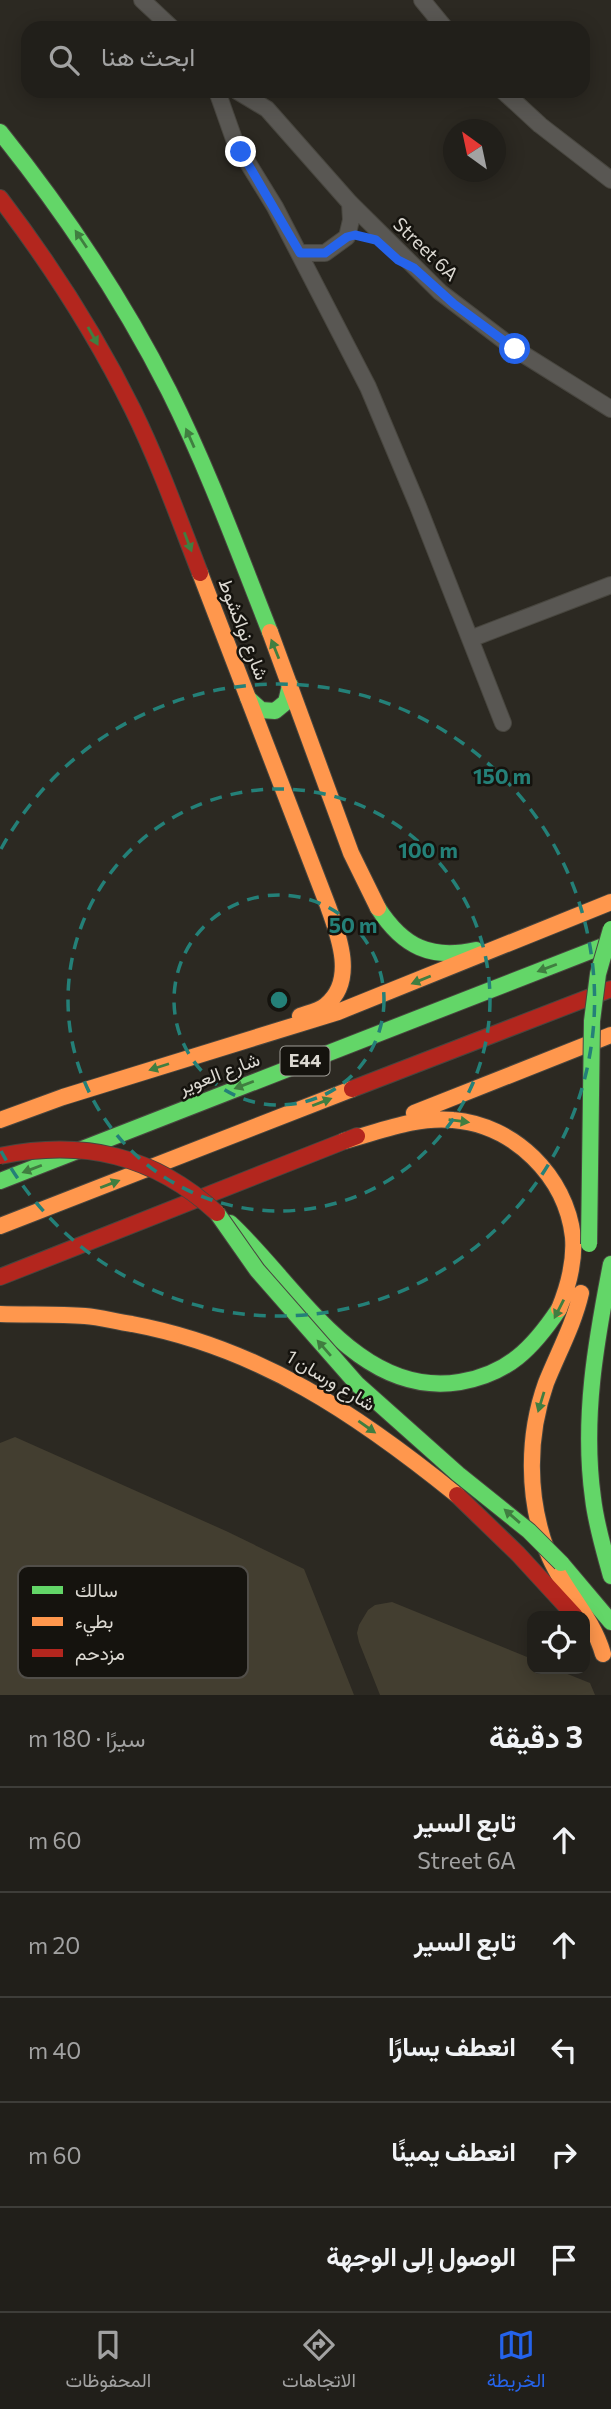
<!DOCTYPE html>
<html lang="ar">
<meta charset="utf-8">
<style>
body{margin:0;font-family:Commissioner,Vazirmatn,sans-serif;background:#2d2c27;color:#f1f3f6;direction:rtl}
.controls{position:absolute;right:21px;bottom:21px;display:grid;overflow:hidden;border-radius:14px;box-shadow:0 4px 18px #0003}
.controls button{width:63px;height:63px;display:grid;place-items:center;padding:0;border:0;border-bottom:2px solid #3e3d39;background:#211f1a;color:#f1f3f6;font:35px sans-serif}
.compass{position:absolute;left:443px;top:119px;width:63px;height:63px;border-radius:50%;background:#211f1a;box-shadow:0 4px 18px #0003;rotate:327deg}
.stop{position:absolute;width:21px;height:21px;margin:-16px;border:5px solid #2563eb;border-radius:50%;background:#fff}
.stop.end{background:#2563eb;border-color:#fff;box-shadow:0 2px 7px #0008}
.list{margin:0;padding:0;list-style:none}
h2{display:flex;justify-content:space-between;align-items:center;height:91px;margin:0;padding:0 28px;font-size:30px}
h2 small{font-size:23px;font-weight:400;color:#a2a2a2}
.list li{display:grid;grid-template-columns:46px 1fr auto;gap:21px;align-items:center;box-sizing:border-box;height:105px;padding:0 28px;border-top:2px solid #3e3d39}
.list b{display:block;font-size:26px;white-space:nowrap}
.list p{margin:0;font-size:23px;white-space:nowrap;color:#a2a2a2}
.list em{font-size:23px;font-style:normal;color:#a2a2a2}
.icon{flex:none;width:38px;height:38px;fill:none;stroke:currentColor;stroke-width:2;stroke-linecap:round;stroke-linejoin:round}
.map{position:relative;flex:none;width:611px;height:1695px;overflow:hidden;direction:ltr}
.search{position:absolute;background:#211f1a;box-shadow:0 4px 18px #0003;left:21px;right:21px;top:21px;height:77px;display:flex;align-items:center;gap:18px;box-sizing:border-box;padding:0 24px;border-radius:21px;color:#a2a2a2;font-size:26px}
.sheet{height:616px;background:#211f1a}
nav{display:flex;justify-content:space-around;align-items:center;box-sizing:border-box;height:98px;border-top:2px solid #3e3d39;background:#211f1a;font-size:19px;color:#a2a2a2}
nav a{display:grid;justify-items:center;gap:4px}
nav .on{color:#2563eb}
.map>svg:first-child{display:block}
.building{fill:#433e30}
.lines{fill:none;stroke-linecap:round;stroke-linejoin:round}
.street-casing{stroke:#48463f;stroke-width:18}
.fast-casing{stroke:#48463f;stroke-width:18}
.slow-casing{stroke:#48463f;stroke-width:18}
.jam-casing{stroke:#48463f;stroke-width:18}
.street{stroke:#595753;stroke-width:16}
.fast{stroke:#63d668;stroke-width:16}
.slow{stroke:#ff974d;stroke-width:16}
.jam{stroke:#b3261e;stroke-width:16}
.fast-bridge-casing{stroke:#48463f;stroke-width:18;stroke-linecap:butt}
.jam-bridge-casing{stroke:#48463f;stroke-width:18;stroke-linecap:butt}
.fast-bridge{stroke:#63d668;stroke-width:16}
.jam-bridge{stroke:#b3261e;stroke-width:16}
.oneway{fill:#407e40}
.route{stroke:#2563eb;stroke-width:9}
.ring{fill:none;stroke:#248078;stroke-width:3.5;stroke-dasharray:12 9}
.labels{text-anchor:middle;stroke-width:5;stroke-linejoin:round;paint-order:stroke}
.shield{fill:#15130e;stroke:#a09e97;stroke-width:2}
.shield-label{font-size:18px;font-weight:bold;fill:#dcd9d2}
.street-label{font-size:19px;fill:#dcd9d2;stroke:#15130e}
.key{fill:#15130e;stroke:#514e49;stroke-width:2}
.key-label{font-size:19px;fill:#dcd9d2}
.centre{fill:#248078;stroke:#15130e;stroke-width:3.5}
.ring-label{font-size:21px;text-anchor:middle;font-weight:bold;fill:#248078;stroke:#15130e;stroke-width:5;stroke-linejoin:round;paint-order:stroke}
</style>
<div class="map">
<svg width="611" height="1695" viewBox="0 0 611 1695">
<rect width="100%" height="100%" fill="#2c2922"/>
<path class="building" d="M15 1437 226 1531 304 1569 354 1695H0V1443Z
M392 1602 532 1659V1669H555L590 1683 595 1695H380L359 1642 357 1633 359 1625 368 1610 375 1605Z"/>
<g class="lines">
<g class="street-casing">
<path id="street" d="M142 0 172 28
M422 0 445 28
M217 91 235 142 275 207 368 387 418 506 503 723
M237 91 267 109 350 203 440 292 515 349 611 409
M503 91 540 125 611 180
M300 253H325L347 237 351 220 350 203
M470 639 611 585"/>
</g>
<g class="fast-casing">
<path id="fast" d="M0 132C65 213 122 298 169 391 208 469 238 551 270 632
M248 698 261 710 275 711 286 702 290 685
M378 908C403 947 431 960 476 950
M0 1181 611 943
M230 1223C295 1283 357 1399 460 1382 508 1374 533 1348 559 1309
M611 1264C596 1341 582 1419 593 1498 596 1525 604 1550 611 1576
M561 1563 611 1622"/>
</g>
<g class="slow-casing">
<path id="slow" d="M200 573 328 906C339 936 356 981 326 1005 319 1011 308 1013 300 1016
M270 632 351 853 378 908
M414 1113 611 1035
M0 1120 63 1097 338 1012 611 902
M344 1141C379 1132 416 1116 453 1120 514 1125 566 1176 573 1237 575 1262 568 1287 559 1309
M0 1226 352 1089
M581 1293C574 1324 558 1353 546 1383 527 1436 527 1497 547 1551 561 1588 592 1615 603 1654
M0 1314C28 1315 57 1314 85 1316 101 1317 116 1322 132 1324 260 1348 358 1415 457 1495"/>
</g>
<g class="jam-casing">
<path id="jam" d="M0 198C51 265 96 335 133 410 159 463 179 519 200 573
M352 1089 611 989
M0 1277 357 1136
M457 1495 518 1554 575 1616"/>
</g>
<use href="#street" class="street"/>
<use href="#fast" class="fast"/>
<use href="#slow" class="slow"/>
<use href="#jam" class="jam"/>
<g class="fast-bridge-casing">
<path id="fast-bridge" d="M217 1213 257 1270 357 1384 458 1474 529 1531 561 1563
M589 1244 592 1021 598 974 611 929"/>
</g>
<g class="jam-bridge-casing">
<path id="jam-bridge" d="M0 1156C83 1139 154 1155 217 1213"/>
</g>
<use href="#fast-bridge" class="fast-bridge"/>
<use href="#jam-bridge" class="jam-bridge"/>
</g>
<defs><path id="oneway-solid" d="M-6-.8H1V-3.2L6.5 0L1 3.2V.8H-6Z" transform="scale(1.75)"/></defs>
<g class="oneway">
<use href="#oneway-solid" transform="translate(81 239) rotate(-124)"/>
<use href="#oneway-solid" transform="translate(93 336) rotate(61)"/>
<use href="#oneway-solid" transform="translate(190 438) rotate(-114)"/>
<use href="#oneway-solid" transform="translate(188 542) rotate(69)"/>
<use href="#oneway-solid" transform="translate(275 649) rotate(-112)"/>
<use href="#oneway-solid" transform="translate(547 968) rotate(159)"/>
<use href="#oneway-solid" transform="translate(421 980) rotate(158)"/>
<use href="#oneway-solid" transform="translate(159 1067) rotate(162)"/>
<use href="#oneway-solid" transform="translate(244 1085) rotate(159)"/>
<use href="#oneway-solid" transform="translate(322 1102) rotate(-21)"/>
<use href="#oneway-solid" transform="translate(459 1121) rotate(7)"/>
<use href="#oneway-solid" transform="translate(32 1169) rotate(159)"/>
<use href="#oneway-solid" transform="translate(110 1184) rotate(-21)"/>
<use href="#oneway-solid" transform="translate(559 1309) rotate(117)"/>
<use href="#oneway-solid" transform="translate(324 1348) rotate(-131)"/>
<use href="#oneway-solid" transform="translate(541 1402) rotate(107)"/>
<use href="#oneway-solid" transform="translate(367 1427) rotate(35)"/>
<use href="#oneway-solid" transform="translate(512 1516) rotate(-139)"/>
</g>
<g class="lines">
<path class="route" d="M241 152 300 253H325L347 237 355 235 376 240 398 260 414 268 454 304 515 349"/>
</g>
<g class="ring">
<circle cx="279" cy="1000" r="105"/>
<circle cx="279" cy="1000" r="211"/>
<path d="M1 849A316 316 0 1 1 1 1151"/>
</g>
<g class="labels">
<rect class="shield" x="280.5" y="1046.5" width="49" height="29" rx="5"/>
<g class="shield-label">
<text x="305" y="1067">E44</text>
</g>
<g class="street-label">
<text transform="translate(426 249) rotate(44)" y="7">Street 6A</text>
<text transform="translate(244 629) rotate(69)" y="7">شارع نواكشوط</text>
<text transform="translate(219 1073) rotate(-21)" y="7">شارع العوير</text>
<text transform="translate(331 1380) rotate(31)" y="7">شارع ورسان 1</text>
</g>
</g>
<rect x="18" y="1566" width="230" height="112" rx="10" class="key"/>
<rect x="32" y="1586" width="31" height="8" fill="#63d668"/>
<rect x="32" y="1617" width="31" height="9" fill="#ff974d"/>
<rect x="32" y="1649" width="31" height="8" fill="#b3261e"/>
<g class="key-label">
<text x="75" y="1597">سالك</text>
<text x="75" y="1628">بطيء</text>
<text x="75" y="1660">مزدحم</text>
</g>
<circle cx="279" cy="1000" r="10" class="centre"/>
<g class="ring-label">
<text x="502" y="784">150 m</text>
<text x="428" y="858">100 m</text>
<text x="353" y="933">50 m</text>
</g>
</svg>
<div class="controls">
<button><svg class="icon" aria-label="locate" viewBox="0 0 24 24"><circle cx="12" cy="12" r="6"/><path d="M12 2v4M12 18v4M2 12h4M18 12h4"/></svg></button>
</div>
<svg class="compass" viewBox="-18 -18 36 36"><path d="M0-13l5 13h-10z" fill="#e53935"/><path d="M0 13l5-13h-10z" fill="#a2a2a2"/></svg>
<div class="stop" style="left:515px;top:349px"></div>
<div class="stop end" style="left:241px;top:152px"></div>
<div class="search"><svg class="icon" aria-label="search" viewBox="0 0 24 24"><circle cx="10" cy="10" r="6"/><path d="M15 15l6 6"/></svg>ابحث هنا</div>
</div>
<section class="sheet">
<h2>3 دقيقة<small>سيرًا · 180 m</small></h2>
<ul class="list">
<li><svg class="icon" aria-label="ahead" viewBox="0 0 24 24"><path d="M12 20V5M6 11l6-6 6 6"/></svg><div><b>تابع السير</b><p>Street 6A</p></div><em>60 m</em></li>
<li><svg class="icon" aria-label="ahead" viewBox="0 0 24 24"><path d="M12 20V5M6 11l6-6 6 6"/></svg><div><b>تابع السير</b></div><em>20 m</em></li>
<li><svg class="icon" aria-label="left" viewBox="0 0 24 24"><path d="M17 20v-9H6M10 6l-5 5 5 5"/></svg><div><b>انعطف يسارًا</b></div><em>40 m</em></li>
<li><svg class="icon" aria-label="right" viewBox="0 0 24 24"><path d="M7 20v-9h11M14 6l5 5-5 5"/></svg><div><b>انعطف يمينًا</b></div><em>60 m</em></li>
<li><svg class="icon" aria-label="arrive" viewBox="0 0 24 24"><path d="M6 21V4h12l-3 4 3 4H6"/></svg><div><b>الوصول إلى الوجهة</b></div></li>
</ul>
</section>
<nav>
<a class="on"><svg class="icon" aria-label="map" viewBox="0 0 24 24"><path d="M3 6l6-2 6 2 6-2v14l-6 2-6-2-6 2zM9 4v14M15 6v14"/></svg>الخريطة</a>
<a><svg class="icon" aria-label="directions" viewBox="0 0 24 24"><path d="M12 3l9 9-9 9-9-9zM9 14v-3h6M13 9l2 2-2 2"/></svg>الاتجاهات</a>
<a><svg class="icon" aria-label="saved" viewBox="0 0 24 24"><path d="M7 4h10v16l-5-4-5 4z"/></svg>المحفوظات</a>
</nav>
